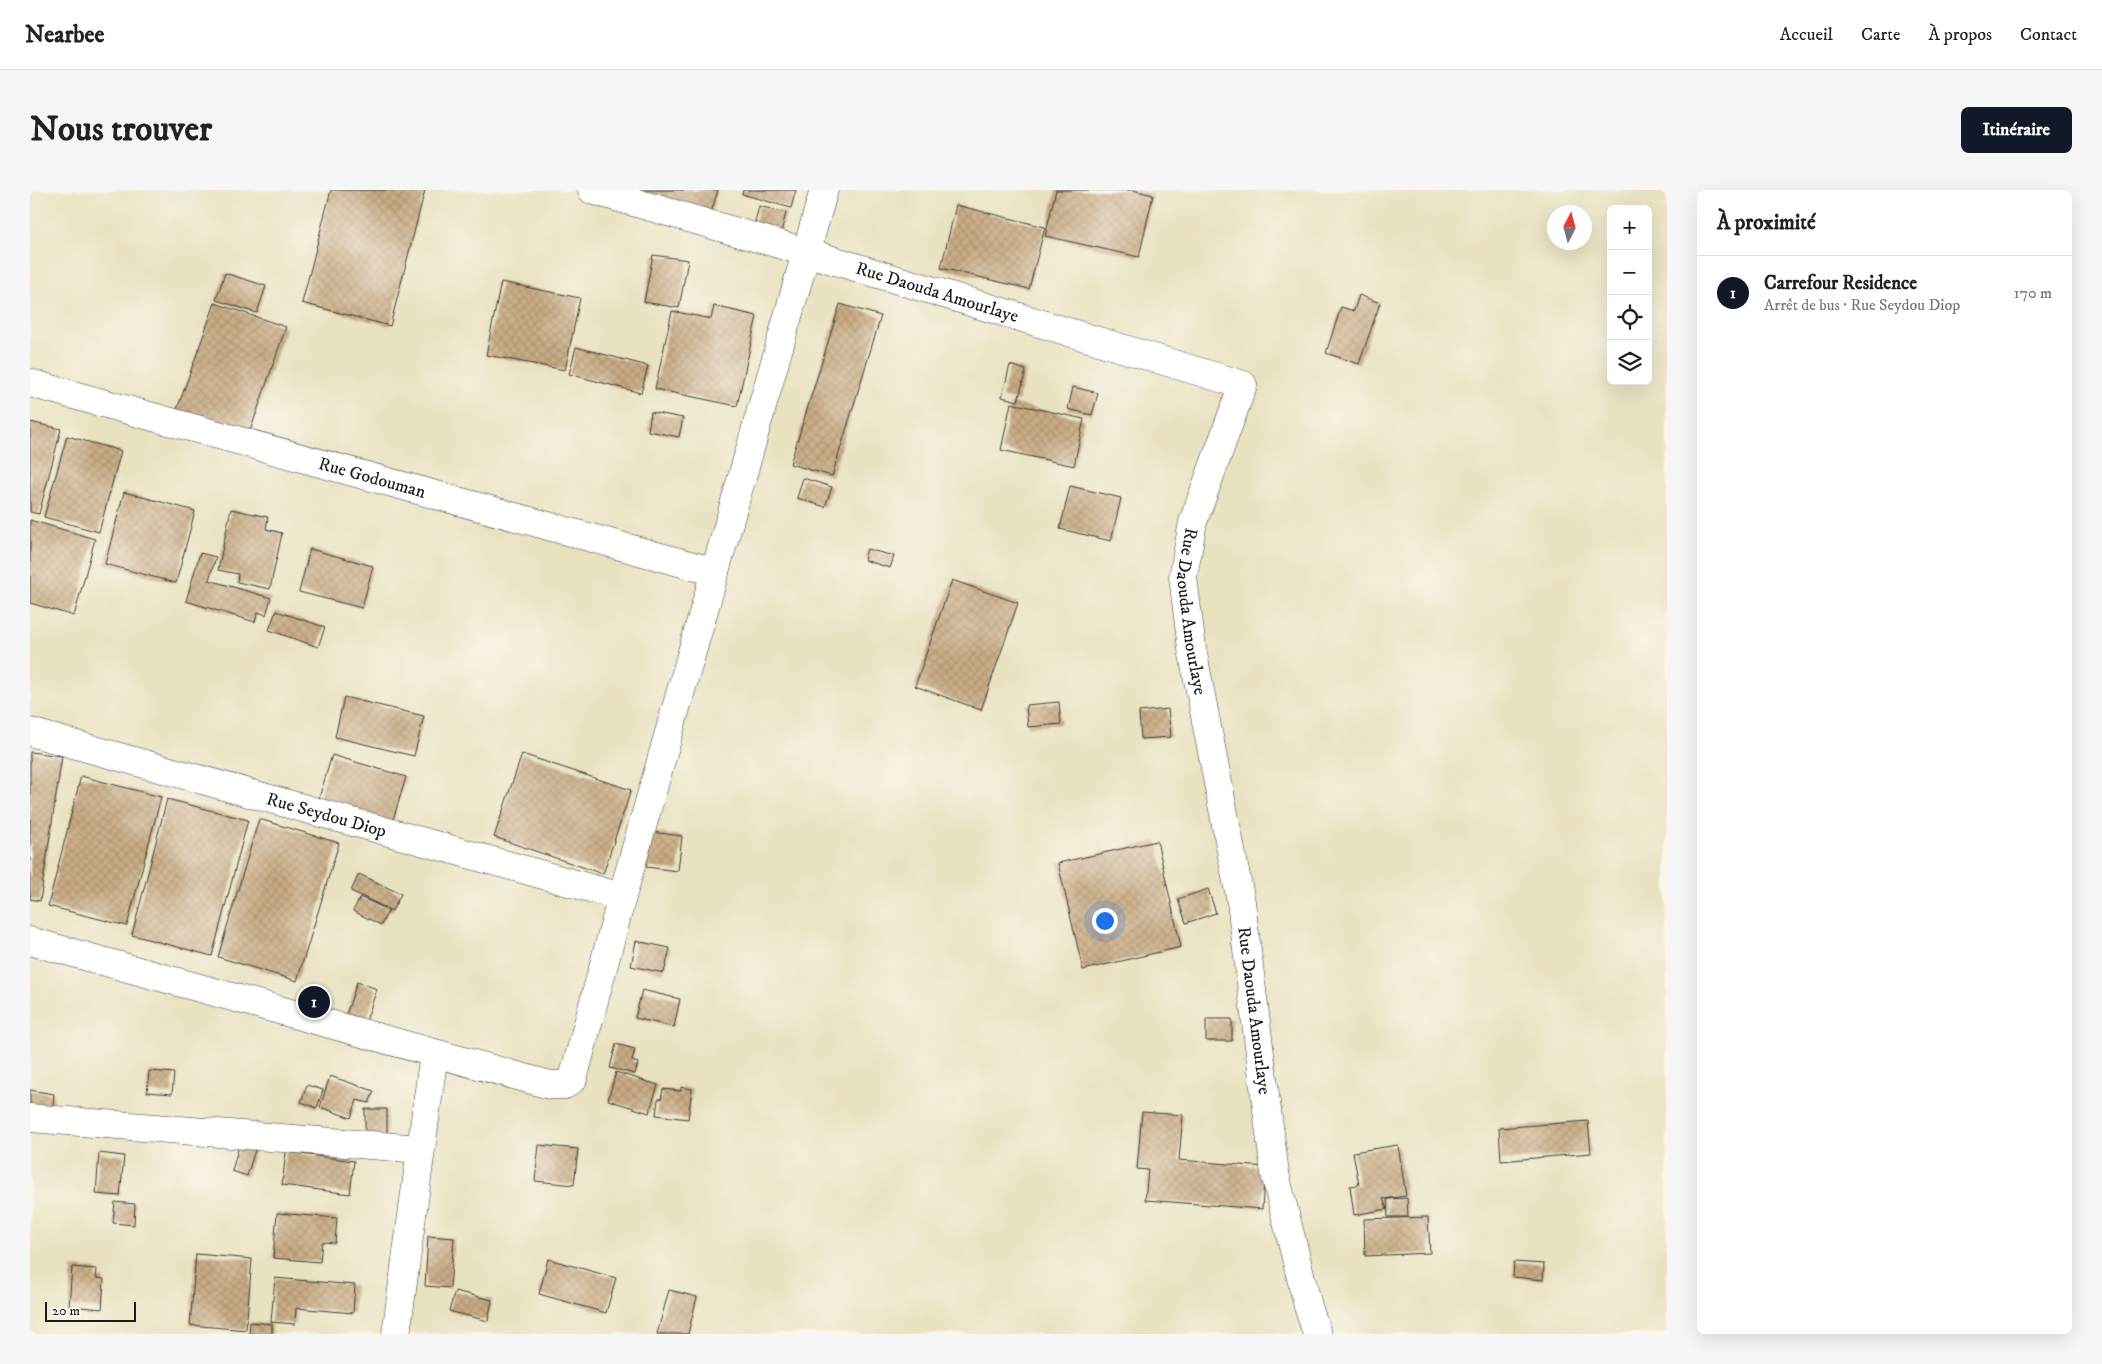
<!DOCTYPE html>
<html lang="fr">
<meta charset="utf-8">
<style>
body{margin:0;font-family:"IM FELL DW Pica",serif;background:#f6f6f6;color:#202124}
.controls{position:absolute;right:15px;top:15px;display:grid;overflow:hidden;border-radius:8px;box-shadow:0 5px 20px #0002}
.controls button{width:45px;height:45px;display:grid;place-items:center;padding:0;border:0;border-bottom:1px solid #e0e0e0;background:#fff;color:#202124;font:25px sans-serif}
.compass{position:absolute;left:1517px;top:15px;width:45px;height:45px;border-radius:50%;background:#fff;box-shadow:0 5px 20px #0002;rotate:6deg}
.scale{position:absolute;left:15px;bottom:12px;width:91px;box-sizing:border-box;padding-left:5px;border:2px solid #1c1c1c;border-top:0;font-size:14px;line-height:18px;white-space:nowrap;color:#1c1c1c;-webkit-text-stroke:4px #fbf7ec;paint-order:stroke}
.you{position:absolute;left:1074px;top:730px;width:18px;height:18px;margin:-12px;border:4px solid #fff;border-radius:50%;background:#1a73e8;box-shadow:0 0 0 8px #1a73e833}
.badge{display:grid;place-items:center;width:32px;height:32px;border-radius:50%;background:#111827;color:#fff;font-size:16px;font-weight:700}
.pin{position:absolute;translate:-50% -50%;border:2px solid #fff;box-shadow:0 1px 5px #0006}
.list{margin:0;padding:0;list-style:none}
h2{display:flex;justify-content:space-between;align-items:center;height:65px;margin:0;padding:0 20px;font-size:21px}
h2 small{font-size:16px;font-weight:400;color:#757577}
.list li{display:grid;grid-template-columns:32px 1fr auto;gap:15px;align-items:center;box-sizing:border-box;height:75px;padding:0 20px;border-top:1px solid #e0e0e0}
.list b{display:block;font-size:19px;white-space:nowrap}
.list p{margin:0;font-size:16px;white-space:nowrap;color:#757577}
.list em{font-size:16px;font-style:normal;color:#757577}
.icon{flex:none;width:28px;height:28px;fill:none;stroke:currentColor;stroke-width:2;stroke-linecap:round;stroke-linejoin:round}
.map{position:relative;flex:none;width:1637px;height:1144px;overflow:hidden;border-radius:8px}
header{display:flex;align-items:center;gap:30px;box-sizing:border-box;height:70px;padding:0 25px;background:#fff;border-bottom:1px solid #e0e0e0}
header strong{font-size:24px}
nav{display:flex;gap:28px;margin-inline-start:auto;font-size:18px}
.intro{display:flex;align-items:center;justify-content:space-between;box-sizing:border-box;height:120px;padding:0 30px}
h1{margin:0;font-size:35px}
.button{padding:12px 22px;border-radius:8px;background:#111827;color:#fff;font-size:18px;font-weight:700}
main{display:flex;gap:30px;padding:0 30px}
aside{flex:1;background:#fff;border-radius:8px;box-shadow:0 5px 20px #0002}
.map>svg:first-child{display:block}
.building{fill:url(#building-cross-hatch)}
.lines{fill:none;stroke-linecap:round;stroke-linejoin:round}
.minor-casing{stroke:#3b3a35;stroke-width:29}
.minor{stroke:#fff;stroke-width:28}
.labels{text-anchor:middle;stroke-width:4;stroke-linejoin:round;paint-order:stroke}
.street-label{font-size:18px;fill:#1c1c1c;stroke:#fbf7ec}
</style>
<header>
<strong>Nearbee</strong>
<nav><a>Accueil</a><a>Carte</a><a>À propos</a><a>Contact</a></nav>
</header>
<div class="intro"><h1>Nous trouver</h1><a class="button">Itinéraire</a></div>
<main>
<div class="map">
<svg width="1637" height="1144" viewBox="0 0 1637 1144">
<defs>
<pattern id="building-cross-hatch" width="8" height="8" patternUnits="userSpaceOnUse" patternTransform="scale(1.25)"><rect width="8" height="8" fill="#c9ac85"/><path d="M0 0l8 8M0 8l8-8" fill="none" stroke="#ac9372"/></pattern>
</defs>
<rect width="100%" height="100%" fill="#fbf7ec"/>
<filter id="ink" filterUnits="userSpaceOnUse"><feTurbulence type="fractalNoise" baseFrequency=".02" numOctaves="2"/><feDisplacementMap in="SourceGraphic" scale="10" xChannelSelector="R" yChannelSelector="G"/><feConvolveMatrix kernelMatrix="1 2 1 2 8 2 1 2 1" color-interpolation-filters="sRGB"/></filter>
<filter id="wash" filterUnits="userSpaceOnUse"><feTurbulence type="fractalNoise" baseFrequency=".0096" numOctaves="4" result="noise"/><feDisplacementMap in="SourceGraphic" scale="20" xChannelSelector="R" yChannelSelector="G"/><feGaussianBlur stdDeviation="1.12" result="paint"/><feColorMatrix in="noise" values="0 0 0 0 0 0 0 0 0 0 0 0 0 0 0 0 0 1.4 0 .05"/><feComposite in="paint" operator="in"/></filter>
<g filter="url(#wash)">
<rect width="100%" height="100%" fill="#e9e2c1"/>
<g id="blocks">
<path class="building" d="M301 0H395L360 136 272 113Z
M599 0H688L681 23Z
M713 0H766L761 18 712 4Z
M1026 0H1103L1123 5 1109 67 1015 46Z
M926 15 1015 37 999 99 911 78Z
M729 16 756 23 751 42 724 36Z
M623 65 658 70 649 118 614 112Z
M195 83 236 96 227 123 186 110Z
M471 92 550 108 535 180 456 165Z
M1329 105 1350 113 1329 174 1296 163 1311 117 1324 121Z
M185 113 256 137 217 250 145 225Z
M810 114 851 126 802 286 760 274Z
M684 116 727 126 707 216 625 199 642 121 681 129Z
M546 157 618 176 611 203 539 184Z
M980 175 996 180 988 211 972 207Z
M1043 197 1068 203 1062 225 1038 219Z
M981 213 1054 229 1044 276 971 260Z
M621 222 653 228 649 247 618 241Z
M0 232 31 239 9 324 0 322Z
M37 246 91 261 69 342 14 327Z
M773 288 802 297 795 317 767 308Z
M1040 296 1091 308 1081 351 1030 339Z
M94 302 165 321 146 393 75 374Z
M201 319 238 327 236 339 252 343 240 399 207 392 208 384 188 380Z
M0 330 65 349 44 426 0 413Z
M280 359 343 376 332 418 269 402Z
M837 359 864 366 860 378 834 370Z
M170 363 186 367 179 390 241 408 236 425 228 422 225 432 156 411Z
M922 390 988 413 951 520 885 496Z
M246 421 295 437 288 457 239 440Z
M314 507 394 526 384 566 305 547Z
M1029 512 1031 534 998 537 996 515Z
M1138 519 1141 547 1111 549 1109 522Z
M0 562 32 566 10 711 0 709Z
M492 564 601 600 573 684 464 647Z
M302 565 376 587 360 640 286 618Z
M51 586 131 607 97 736 18 716Z
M137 609 218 630 182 766 102 745Z
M229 629 309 653 267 791 188 767Z
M621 642 652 646 648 681 616 677Z
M1127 651 1151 757 1053 780 1028 673Z
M329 684 371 704 362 721 321 701Z
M1178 699 1186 723 1156 733 1148 709Z
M330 707 359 720 351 735 323 721Z
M606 751 640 758 634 783 601 776Z
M327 792 347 799 336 831 316 825Z
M612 800 650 809 644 837 605 828Z
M1176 829H1202V851H1176Z
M586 854 605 859 602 871 608 873 605 884 580 878Z
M119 881 144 883 142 904 117 902Z
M586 882 628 895 619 923 578 910Z
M300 886 344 901 339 913 327 910 321 928 290 917Z
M277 895 293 900 287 918 271 912Z
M651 897 662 899 658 929 626 925 628 909H631L633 899 651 901Z
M0 900 24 904 22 925 0 921Z
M335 919H357V945H335Z
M1112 922 1153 925 1149 970 1235 977 1232 1019 1115 1010 1118 980 1107 979Z
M1558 931 1561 963 1471 971 1469 938Z
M209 955 225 960 217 986 202 981Z
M509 955 548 959 544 995 505 991Z
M1368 955 1376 1006 1353 1009 1357 1019 1324 1025 1320 996 1329 995 1323 962Z
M256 962 324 971 320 1004 252 995Z
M69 963 94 966 90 1006 66 1004Z
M1377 1008 1378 1027H1358L1357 1009Z
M85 1012 105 1014 104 1035 83 1033Z
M247 1023 307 1028 305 1053 292 1052 290 1072 243 1068Z
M1398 1027 1400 1063 1335 1066 1334 1029Z
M398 1046 424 1048 420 1098 395 1096Z
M166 1064 222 1069 216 1140 160 1135Z
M518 1069 586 1088 576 1123 509 1104Z
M1484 1072 1514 1074 1513 1090 1483 1087Z
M42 1077 67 1079 66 1088 74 1089 72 1119 39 1116Z
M245 1088 325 1095 323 1123 266 1118 265 1134 241 1132Z
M639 1100 667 1107 658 1144H627Z
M425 1101 462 1110 458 1131 419 1121Z
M220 1132 242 1134V1144H219Z"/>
</g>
</g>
<g filter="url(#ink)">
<use href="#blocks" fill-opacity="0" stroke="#3b3a35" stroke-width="1"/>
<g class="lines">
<g class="minor-casing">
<g id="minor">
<path id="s1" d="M562 0 776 62 1213 195 1163 332 1153 387 1162 459 1211 712 1245 984 1278 1116 1287 1144"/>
<path id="s2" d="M0 193 685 382"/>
<path id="s3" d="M0 542 592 707"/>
<path d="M0 751 520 895H535L543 889 592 707 794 0"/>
<path d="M0 928 390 959"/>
<path d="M366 1144 404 863"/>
</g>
</g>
<use href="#minor" class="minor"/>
</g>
</g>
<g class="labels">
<g class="street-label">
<text dy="6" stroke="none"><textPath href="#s1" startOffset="360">Rue Daouda Amourlaye</textPath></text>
<text dy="6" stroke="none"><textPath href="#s2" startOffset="355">Rue Godouman</textPath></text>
<text dy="6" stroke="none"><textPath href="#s1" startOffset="916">Rue Daouda Amourlaye</textPath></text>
<text dy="6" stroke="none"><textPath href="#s3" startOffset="308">Rue Seydou Diop</textPath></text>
<text dy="6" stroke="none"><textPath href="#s1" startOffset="1321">Rue Daouda Amourlaye</textPath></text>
</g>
</g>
</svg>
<div class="controls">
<button>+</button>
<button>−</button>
<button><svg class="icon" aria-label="locate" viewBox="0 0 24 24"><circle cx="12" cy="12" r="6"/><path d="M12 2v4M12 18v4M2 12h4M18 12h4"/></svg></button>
<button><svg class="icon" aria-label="layers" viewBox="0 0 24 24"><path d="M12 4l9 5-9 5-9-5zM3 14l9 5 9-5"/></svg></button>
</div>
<svg class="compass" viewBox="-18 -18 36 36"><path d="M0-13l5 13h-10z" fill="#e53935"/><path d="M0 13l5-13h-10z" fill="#757577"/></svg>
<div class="scale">20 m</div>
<div class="you"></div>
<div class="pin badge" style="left:284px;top:812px">1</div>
</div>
<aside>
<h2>À proximité<small></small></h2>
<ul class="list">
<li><span class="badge">1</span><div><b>Carrefour Residence</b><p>Arrêt de bus · Rue Seydou Diop</p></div><em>170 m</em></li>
</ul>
</aside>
</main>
